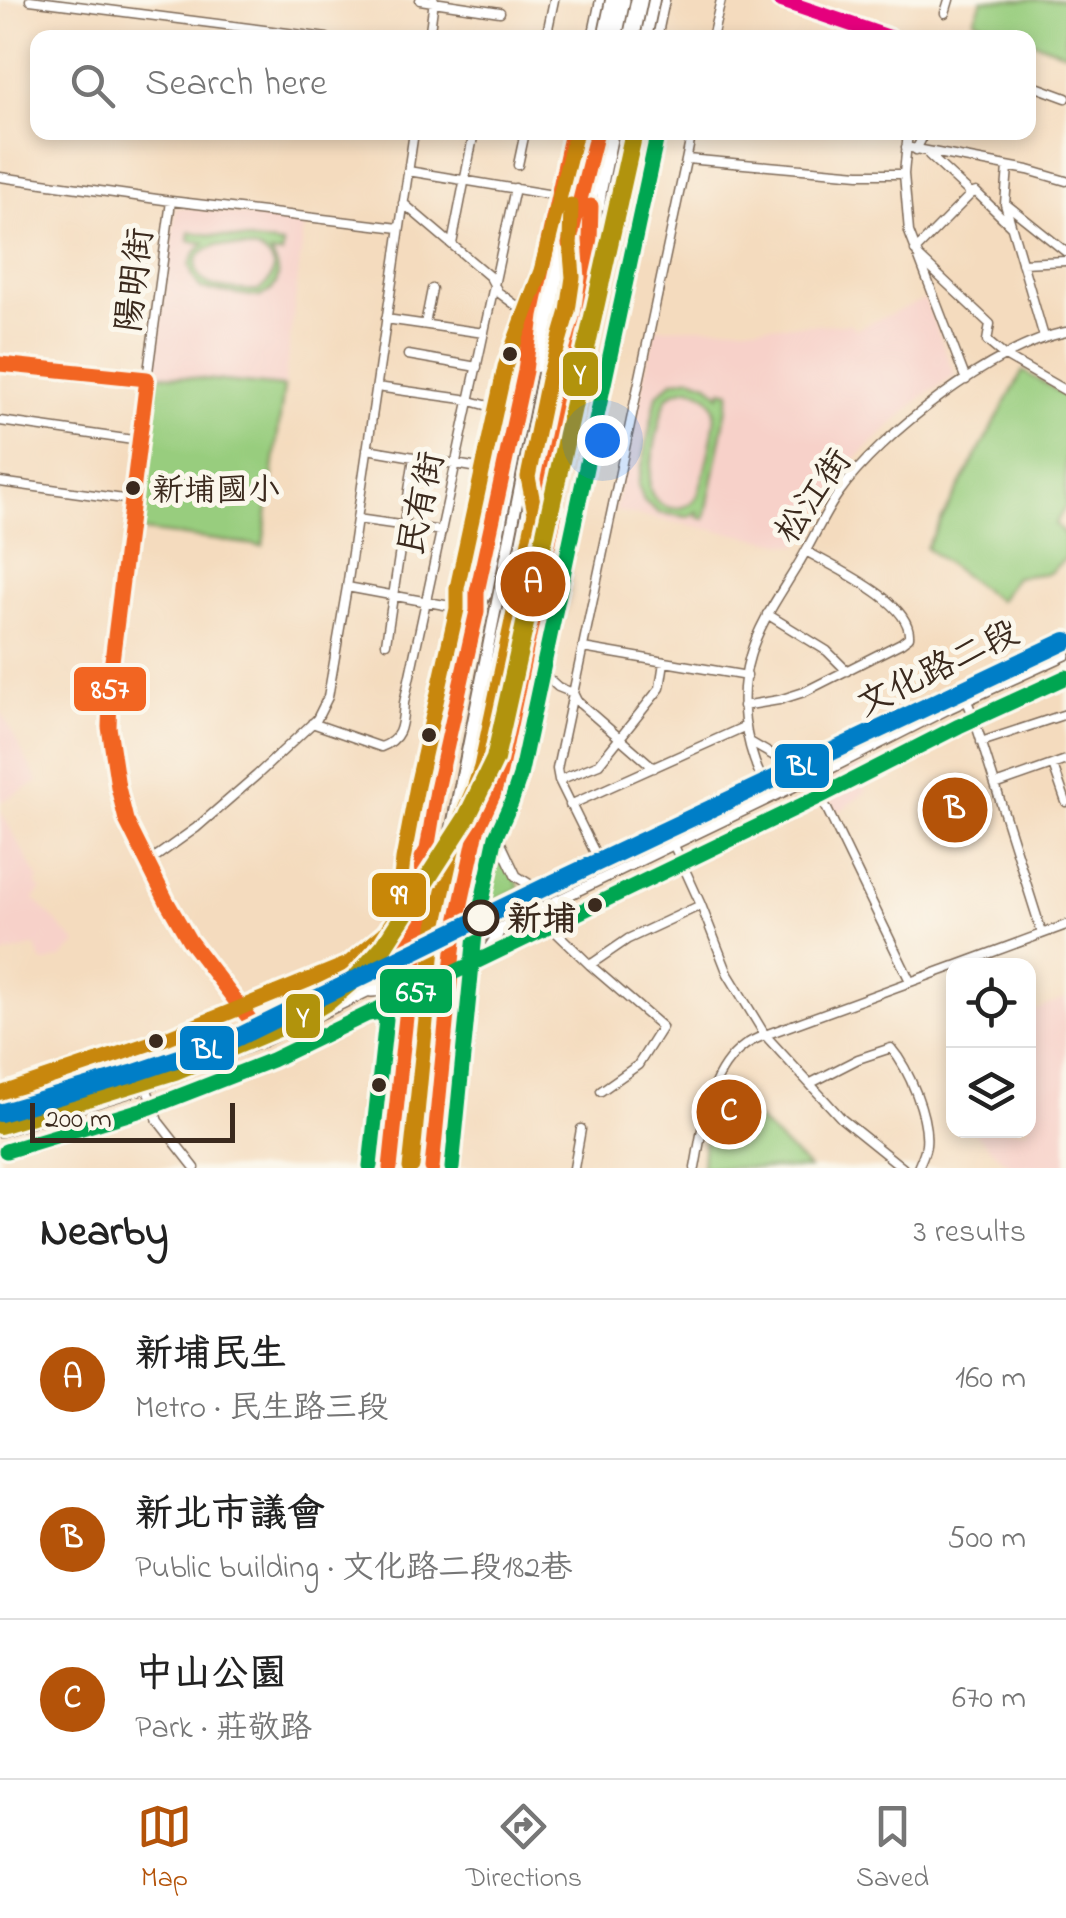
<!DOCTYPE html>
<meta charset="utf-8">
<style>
body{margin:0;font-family:"Indie Flower","LXGW WenKai TC",sans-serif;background:#f2f2f2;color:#222}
.controls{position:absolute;right:30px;bottom:30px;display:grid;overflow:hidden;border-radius:20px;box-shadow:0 5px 15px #0003}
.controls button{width:90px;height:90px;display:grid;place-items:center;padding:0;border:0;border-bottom:2px solid #e0e0e0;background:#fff;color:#222;font:50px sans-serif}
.scale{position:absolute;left:30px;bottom:25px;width:205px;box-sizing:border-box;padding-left:10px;border:5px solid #3b2a1e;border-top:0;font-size:28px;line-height:35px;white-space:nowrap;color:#3b2a1e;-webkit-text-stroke:8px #fbf7ec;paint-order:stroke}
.you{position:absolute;left:602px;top:440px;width:35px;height:35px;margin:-25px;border:8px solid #fff;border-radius:50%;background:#1a73e8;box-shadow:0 0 0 15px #1a73e833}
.badge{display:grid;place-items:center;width:65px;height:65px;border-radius:50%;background:#b45309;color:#fff;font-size:32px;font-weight:700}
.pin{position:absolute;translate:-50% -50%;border:5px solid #fff;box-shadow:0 2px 10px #0006}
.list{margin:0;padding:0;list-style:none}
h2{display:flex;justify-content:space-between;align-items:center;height:130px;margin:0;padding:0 40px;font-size:42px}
h2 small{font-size:32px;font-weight:400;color:#767676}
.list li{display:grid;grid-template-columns:65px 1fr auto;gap:30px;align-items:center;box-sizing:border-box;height:160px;padding:0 40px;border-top:2px solid #e0e0e0}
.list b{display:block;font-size:38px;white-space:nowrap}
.list p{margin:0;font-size:32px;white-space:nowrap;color:#767676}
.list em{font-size:32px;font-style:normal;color:#767676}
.icon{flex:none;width:55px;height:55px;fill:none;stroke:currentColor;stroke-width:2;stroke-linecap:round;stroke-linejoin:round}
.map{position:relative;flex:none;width:1066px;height:1168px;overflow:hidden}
.search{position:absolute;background:#fff;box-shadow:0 5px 15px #0003;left:30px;right:30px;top:30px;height:110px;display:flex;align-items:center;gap:25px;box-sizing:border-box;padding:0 35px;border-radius:20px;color:#767676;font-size:38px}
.sheet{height:610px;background:#fff}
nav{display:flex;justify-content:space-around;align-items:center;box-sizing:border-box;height:140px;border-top:2px solid #e0e0e0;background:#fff;font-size:28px;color:#767676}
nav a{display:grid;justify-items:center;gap:5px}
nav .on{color:#b45309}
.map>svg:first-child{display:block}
.built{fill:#f7d1c9}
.green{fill:#98cd7e;stroke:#6a7c4e;stroke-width:2.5;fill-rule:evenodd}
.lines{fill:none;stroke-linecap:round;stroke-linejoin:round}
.minor-casing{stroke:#7c6856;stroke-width:11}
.major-casing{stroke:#7c6856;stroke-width:12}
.highway-casing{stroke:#7c6856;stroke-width:14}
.minor{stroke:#fff;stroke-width:8}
.major{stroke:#fff;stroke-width:9}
.highway{stroke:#fff;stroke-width:10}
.highway-bridge-casing{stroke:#7c6856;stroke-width:14;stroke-linecap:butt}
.highway-bridge{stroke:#fff;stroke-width:10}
.bus-1-casing{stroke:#fbf7ec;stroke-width:22}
.bus-2-casing{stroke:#fbf7ec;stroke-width:22}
.bus-3-casing{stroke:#fbf7ec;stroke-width:22}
.bus-4-casing{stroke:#fbf7ec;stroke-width:22}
.bus-1{stroke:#f26522;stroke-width:15}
.bus-2{stroke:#00a651;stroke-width:15}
.bus-3{stroke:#c88708;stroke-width:15}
.bus-4{stroke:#e5007d;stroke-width:15}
.metro-1-casing{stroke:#fbf7ec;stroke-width:25}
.metro-2-casing{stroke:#fbf7ec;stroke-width:25}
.metro-1{stroke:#b1930c;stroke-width:18}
.metro-2{stroke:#007ec7;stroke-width:18}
.bus-dot{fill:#3b2a1e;stroke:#fbf7ec;stroke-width:4}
.stop-dot{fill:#fbf7ec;stroke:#3b2a1e;stroke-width:5}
.labels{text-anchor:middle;stroke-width:10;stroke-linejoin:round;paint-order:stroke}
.bus-label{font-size:32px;fill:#3b2a1e;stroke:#fbf7ec;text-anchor:start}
.street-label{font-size:35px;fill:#3b2a1e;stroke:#fbf7ec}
.stop-label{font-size:35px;font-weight:bold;fill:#3b2a1e;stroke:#fbf7ec;text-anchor:start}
.line-badge{stroke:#fbf7ec;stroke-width:4}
.badge-label{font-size:28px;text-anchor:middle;font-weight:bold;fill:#fff}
</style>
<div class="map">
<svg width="1066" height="1168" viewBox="0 0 1066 1168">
<rect width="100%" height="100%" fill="#fbf7ec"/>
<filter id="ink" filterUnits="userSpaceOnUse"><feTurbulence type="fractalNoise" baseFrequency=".01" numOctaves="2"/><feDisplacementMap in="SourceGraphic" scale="20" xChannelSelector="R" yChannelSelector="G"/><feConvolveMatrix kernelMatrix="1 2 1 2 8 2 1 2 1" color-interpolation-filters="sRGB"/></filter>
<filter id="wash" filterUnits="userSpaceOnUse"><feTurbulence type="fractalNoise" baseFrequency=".0048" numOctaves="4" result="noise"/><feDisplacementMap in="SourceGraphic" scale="40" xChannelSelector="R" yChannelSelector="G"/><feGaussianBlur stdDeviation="2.25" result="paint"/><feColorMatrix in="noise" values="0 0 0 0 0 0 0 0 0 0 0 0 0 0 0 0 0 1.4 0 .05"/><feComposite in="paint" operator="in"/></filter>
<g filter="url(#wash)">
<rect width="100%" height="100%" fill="#f4dbbe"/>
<path class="built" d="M176 207 305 222 284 387 154 374Z
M925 299 955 376 922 397 854 460 798 546 615 511 655 328 850 324 856 329Z
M0 709 38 782 0 802Z
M859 766 864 776 866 792 837 813 822 784Z
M0 810 39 880 35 884 41 890 34 899 77 944 61 958 42 963 36 946 0 955Z
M1066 998V1168H1012L973 1131 1028 1130 1029 1013Z"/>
<path class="green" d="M982 0H1066V53L1029 40 1028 38 1022 37 974 20Z
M190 232 283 245 282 254H271C283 272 280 288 260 297L201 289 193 277 189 265 195 253 205 243 189 241ZM217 245C229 247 248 246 260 251 282 262 274 280 258 291 240 289 196 292 196 266 196 253 207 249 217 245Z
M1023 371 1066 396V506L1055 524 1066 536V558L1049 573 1015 577 999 601 926 548Z
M154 374 284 387 263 546 135 530Z
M691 377 708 383 720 395 722 390 730 392 705 519 698 517V511L689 517 659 513 644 501 638 485 657 395 673 381ZM689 388C701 390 710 395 714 407 718 421 703 479 698 495 687 515 657 512 650 489 647 478 661 406 668 397 674 391 681 389 689 388Z
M486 813 516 876 519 889 477 908 463 912 477 830Z
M720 1085 809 1168H702L703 1151 716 1094Z"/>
</g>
<g filter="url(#ink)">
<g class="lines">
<g class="minor-casing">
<path id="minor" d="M30 0 327 38
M420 0 500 12
M780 0 892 38
M945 13 949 0
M429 38 434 0
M546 38 554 0
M592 38 600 0
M610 38 618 0
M635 38 643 0
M657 38 665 0
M712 38 721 0
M1028 84 1066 98
M908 132 904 174 909 232 966 380
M906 147 1028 170 1066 181
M916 150 925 132
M929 155 971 194 976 192 1011 226
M687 159 859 174H904
M518 165 525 132
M1008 167 1005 204 1044 337
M408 171 559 196
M0 177 171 201 399 228
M171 201 125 543 111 669 109 727 118 787 126 820 147 863 189 940 254 1025 263 1042
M403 203 490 277 498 292 533 318 546 279
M1006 204 1066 252
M570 209 590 132
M614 229 612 218 630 132
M452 244 474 132
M594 248 602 191 614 132
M915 251 971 194
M918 256 990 324 987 341 1005 356 1066 391
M596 262 599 298
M1022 263 1066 261
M599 308 637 132
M386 319 484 333
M425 324 432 289
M408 355 477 367
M0 364 147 379
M525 368 526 347 533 318 535 295 553 228 572 132
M377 387 463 399 515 413
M0 421 140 441
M367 449 502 472
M0 482 131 500
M357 519 442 531
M347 587 477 611 523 622
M767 614 827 651 847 671
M386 643 414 457
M583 648 747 676
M524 659 529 661 558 687 573 693 577 701 654 768
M960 685 973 715 1042 933
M743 706 779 700 804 692 901 643 909 637C912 602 833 567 806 551
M312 723 381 747C403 739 402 724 404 703L515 188
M750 742 812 778 910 981
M981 742 1066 714
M1053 765 1066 802
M559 780 599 764 660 688 664 662
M763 782C745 743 737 698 750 656 759 624 779 596 796 568 811 544 822 517 838 494 879 435 995 346 1066 332
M995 785 1066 760
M570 805 746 726
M666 828 701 905 728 974 765 1035 842 1119 903 1168
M599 861 559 780 557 769 692 132
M147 863 196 828 257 775 317 719 328 697 347 587 414 132
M534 911 590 965 662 1027 638 1065 601 1091
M590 965 628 939 701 905
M955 966 1066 925
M140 1069 158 1121 195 1168
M811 1083 858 1059 891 1048C909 1069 929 1117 926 1145 925 1153 921 1160 918 1168
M574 1168 581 1129
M695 1168C703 1126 707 1073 744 1046 750 1041 758 1038 765 1035L954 966"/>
</g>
<g class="major-casing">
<path id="major" d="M617 38 625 0
M628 38 636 0
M584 188 597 132
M562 270 579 208
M586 283 587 222 607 132
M577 357 588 315 593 275
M472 632 505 635 509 638 504 671
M541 888 532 886 516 876 486 813 480 793 504 678 511 663 518 631 574 347
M374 970C384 960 396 951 405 941 415 927 420 902 422 885 423 873 420 863 426 852
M371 992C388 990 399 998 405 1013
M449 1028 469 978 502 928
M0 1115 91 1086 173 1057 357 982 472 923 944 692 1066 637
M0 1132 145 1088 263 1042 812 778 950 708 1066 655
M390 1168 406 1017 430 886 427 850 437 790 477 611V592C494 509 506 421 537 342
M432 1168 455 931 477 830 493 795 500 772 599 308"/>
</g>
<g class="highway-casing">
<path id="highway" d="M603 38 611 0
M646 38 654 0
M570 186 582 132
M608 211 625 132
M509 560 515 539 586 195V184
M520 562 564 365
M512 592 516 556
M477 611 488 590 536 367"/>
</g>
<use href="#minor" class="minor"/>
<use href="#major" class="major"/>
<use href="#highway" class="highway"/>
<g class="highway-bridge-casing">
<path id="highway-bridge" d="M564 365 608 211
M536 367 557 231
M405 1168 428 946 546 358 570 186
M413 1168 436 945 490 684 512 592"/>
</g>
<use href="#highway-bridge" class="highway-bridge"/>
<g class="bus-1-casing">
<path id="bus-1" d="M569 244 597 132
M0 364 147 379 111 669 109 727 118 787 126 820 167 902 189 940 254 1025 368 976 405 941 419 901 422 884V858L427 850 437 790 477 611V592L525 371 532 315 572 132
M390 1168 406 1017 423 920
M432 1168 455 931 477 830 493 795 500 772 555 513 548 479 568 384 588 315 593 278 590 240 591 206"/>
</g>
<g class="bus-2-casing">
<path id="bus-2" d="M368 1014 379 1012 386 1019 370 1166
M6 1151 151 1107 272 1060 821 796 959 726 1066 677
M452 1168 475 934 496 836 511 803 520 776 657 136"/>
</g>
<g class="bus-3-casing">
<path id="bus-3" d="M336 986C375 968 420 964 426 1019L410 1168
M0 1094 166 1038 348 964 385 933 393 921 398 904 403 860 417 786 457 609V588L505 367 541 271 576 132
M412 1166 435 927 458 824 474 788 481 767 535 513 528 477 548 380 568 311 573 277 570 242 571 205"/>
</g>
<g class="bus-4-casing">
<path id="bus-4" d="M780 0 891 38"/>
</g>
<use href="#bus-1" class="bus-1"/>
<use href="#bus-2" class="bus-2"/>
<use href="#bus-3" class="bus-3"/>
<use href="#bus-4" class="bus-4"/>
<g class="metro-1-casing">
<path id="metro-1" d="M0 1125 175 1071 295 1021 330 1000 357 977 384 946 467 817 495 759 634 132"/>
</g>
<g class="metro-2-casing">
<path id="metro-2" d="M0 1113 132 1074 232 1040 545 887 1066 641"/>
</g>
<use href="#metro-1" class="metro-1"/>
<use href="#metro-2" class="metro-2"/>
</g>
</g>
<g class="bus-dot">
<circle cx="510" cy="354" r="9"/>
<circle cx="133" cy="488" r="9"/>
<circle cx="429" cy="735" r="9"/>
<circle cx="595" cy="905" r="9"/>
<circle cx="156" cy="1041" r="9"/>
<circle cx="379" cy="1085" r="9"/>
</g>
<circle class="stop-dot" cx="481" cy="918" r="16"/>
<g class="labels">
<g class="bus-label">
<text x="152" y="500">新埔國小</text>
</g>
<g class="street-label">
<text transform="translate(133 280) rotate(-83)" y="12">陽明街</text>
<text transform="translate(812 495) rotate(-55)" y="12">松江街</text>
<text transform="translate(420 503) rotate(-78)" y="12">民有街</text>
<text transform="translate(937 667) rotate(-26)" y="12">文化路二段</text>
</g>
<g class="stop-label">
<text x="507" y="930">新埔</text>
</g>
</g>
<g class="line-badge">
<rect x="561" y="350" width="39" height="48" rx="10" fill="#b1930c"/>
<rect x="72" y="665" width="76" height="48" rx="10" fill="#f26522"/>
<rect x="773" y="742" width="58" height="48" rx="10" fill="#007ec7"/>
<rect x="370" y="871" width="58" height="48" rx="10" fill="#c88708"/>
<rect x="378" y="967" width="76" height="48" rx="10" fill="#00a651"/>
<rect x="284" y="992" width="38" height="48" rx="10" fill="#b1930c"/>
<rect x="178" y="1024" width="58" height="48" rx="10" fill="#007ec7"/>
</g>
<g class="badge-label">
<text x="580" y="383">Y</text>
<text x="110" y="698">857</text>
<text x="802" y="775">BL</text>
<text x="399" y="904">99</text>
<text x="416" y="1001">657</text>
<text x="303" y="1026">Y</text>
<text x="207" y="1058">BL</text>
</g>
</svg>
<div class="controls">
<button><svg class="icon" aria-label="locate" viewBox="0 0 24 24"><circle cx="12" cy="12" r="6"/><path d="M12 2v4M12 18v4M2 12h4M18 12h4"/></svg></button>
<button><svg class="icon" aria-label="layers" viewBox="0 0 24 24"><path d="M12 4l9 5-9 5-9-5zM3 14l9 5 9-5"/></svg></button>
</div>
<div class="scale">200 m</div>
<div class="you"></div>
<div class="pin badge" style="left:533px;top:584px">A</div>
<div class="pin badge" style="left:955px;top:810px">B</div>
<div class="pin badge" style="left:729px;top:1112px">C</div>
<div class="search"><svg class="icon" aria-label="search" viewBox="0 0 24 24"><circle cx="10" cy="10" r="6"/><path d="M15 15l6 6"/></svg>Search here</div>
</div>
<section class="sheet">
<h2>Nearby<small>3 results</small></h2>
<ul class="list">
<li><span class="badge">A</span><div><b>新埔民生</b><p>Metro · 民生路三段</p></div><em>160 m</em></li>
<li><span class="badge">B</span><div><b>新北市議會</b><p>Public building · 文化路二段182巷</p></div><em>500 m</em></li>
<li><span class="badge">C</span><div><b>中山公園</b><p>Park · 莊敬路</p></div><em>670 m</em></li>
</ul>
</section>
<nav>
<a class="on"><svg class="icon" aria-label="map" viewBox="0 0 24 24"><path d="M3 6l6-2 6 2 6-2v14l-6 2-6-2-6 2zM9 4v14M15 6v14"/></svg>Map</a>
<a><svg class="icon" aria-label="directions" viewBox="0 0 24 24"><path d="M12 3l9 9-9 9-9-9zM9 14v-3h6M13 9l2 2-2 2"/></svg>Directions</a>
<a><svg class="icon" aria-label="saved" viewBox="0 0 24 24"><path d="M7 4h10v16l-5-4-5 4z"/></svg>Saved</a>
</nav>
